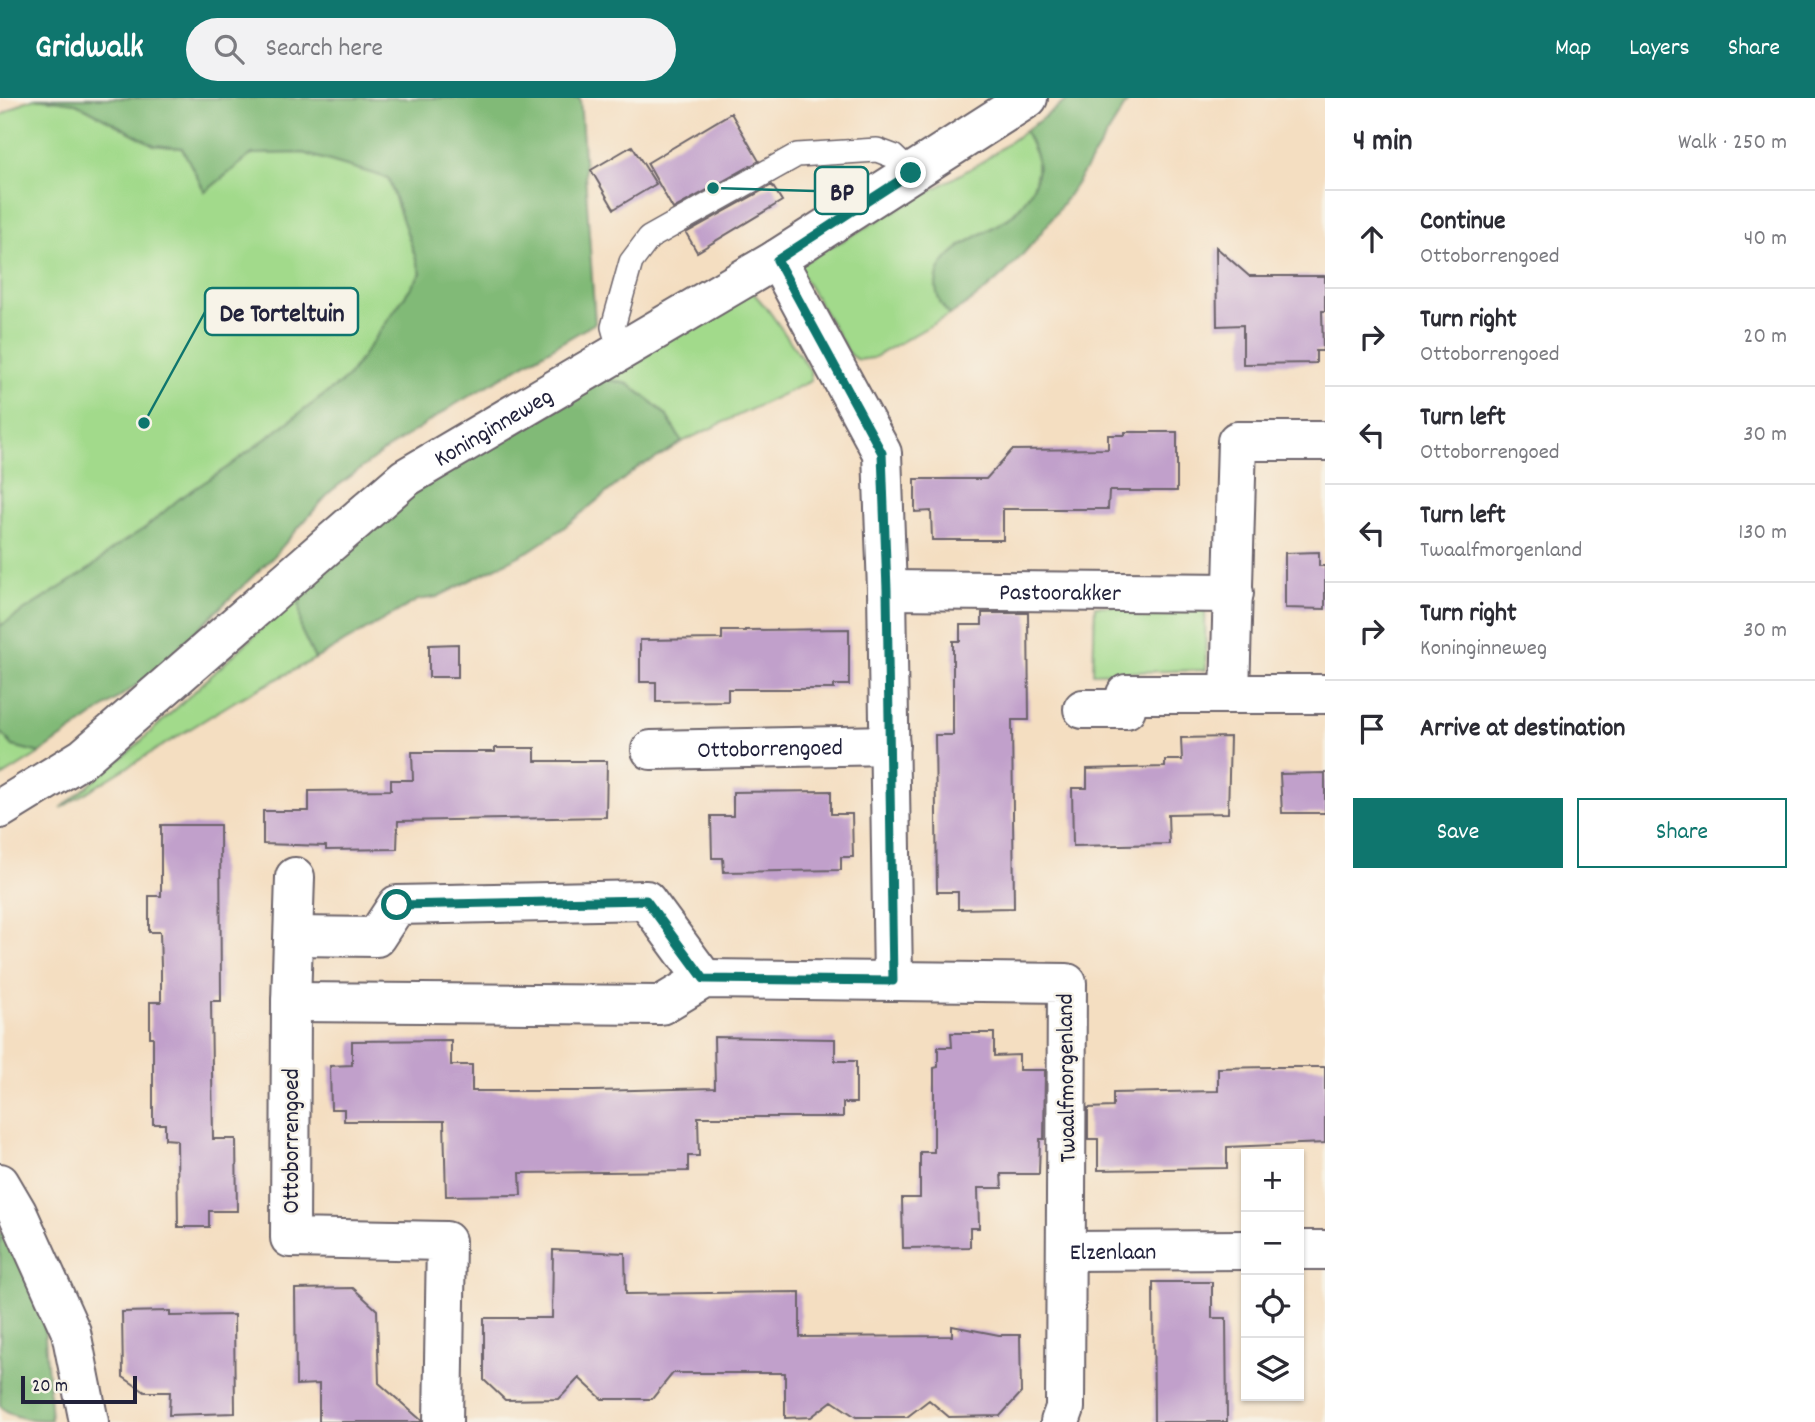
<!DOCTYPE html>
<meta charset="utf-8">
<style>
body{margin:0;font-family:Dekko,sans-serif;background:#f2f2f3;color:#2b2b33}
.controls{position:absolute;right:21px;bottom:21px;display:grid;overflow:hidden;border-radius:0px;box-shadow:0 2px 5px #0004}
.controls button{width:63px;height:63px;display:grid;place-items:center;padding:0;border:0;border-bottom:2px solid #e1e1e2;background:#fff;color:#2b2b33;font:35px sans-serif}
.scale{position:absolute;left:21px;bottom:18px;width:116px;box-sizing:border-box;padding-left:7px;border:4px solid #22223b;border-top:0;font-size:19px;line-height:24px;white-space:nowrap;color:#22223b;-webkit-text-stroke:5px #f7f3e8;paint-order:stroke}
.stop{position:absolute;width:21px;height:21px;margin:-16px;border:5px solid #0f766e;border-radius:50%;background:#fff}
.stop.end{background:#0f766e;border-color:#fff;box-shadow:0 2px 7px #0008}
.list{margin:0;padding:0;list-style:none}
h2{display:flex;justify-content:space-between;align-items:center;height:91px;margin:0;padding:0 28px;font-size:30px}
h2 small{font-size:23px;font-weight:400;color:#7c7c81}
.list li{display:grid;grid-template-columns:46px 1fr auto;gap:21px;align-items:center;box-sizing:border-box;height:98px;padding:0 28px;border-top:2px solid #e1e1e2}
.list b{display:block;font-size:26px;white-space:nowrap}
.list p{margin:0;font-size:23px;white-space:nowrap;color:#7c7c81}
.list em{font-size:23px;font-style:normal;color:#7c7c81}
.actions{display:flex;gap:14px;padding:21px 28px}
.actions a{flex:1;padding:16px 0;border:2px solid #0f766e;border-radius:0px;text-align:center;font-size:24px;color:#0f766e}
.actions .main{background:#0f766e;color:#fff}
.icon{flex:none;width:38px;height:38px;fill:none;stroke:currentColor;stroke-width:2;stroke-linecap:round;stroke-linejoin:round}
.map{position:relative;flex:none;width:1325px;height:1324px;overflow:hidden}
header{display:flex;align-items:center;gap:42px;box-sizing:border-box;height:98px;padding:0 35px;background:#0f766e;color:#fff}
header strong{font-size:33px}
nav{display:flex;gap:38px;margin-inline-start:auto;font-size:24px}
.search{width:490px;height:63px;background:#f2f2f3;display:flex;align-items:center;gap:18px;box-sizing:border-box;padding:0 24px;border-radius:38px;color:#7c7c81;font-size:26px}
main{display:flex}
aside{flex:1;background:#fff}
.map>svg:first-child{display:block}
.green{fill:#a2da8b;stroke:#627e63;stroke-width:2}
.forest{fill:#81ba77;stroke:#526e59;stroke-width:2}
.building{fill:#c1a0cb}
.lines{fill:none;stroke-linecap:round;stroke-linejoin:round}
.service-casing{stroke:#6c646a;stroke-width:26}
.minor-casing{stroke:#6c646a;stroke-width:42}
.secondary-casing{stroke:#6c646a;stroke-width:42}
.service{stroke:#fff;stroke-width:23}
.minor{stroke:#fff;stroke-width:38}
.secondary{stroke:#fff;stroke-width:38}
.route{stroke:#0f766e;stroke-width:9}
.labels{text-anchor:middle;stroke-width:5;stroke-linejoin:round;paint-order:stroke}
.street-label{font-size:24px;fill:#22223b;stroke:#f7f3e8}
.leader{fill:none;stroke:#0f766e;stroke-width:2.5}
.callout-dot{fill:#0f766e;stroke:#f7f3e8;stroke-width:2.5}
.callout{fill:#f7f3e8;stroke:#0f766e;stroke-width:2.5}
.callout-label{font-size:26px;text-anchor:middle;font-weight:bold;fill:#22223b}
</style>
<header>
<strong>Gridwalk</strong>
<div class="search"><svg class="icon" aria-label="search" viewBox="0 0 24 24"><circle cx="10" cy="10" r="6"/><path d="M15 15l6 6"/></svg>Search here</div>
<nav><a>Map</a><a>Layers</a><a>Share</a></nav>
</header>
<main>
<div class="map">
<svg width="1325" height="1324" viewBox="0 0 1325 1324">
<rect width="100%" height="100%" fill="#f7f3e8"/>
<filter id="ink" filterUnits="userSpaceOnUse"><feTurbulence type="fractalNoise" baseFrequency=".0143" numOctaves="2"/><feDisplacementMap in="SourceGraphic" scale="14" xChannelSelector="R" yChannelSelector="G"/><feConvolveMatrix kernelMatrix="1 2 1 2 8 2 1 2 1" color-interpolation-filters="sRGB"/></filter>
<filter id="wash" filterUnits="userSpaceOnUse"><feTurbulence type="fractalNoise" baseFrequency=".00686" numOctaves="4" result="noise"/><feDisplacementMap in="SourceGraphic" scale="28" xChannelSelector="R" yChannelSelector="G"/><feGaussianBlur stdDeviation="1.57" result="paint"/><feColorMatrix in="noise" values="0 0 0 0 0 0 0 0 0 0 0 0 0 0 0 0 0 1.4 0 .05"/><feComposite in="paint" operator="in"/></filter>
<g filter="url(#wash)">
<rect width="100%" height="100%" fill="#f4dec1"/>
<path class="green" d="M35 0 76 5 154 47 182 50 205 94 252 56 303 55 388 80 421 175 347 280 228 369 179 401 145 430 114 450 91 470 0 528V18L24 4Z
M1025 33 1037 60V74L1034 88 1023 105 1010 119 960 148 940 203 949 217 873 260 858 262 850 257 797 168 982 64Z
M751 192 769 213 810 272 811 283 682 344 666 317 648 301 628 286 601 280Z
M299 496 301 532 315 561 237 602 61 710 128 655Z
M1095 508H1205L1206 572 1093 575Z
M2 635 13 648 40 655 0 680V636Z"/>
<path class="forest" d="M36 0H580L595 225 456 306 387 351 331 393 273 459 148 579 40 655 13 648 2 635 0 636V528L91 470 114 450 145 430 179 401 228 369 347 280 421 175 388 80 303 55 252 56 205 94 182 50 154 47 76 5Z
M1070 0H1130C1080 78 1033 170 949 217 946 213 942 208 940 204 920 158 981 139 1009 120 1017 114 1024 104 1030 95 1036 84 1040 70 1036 58 1034 50 1029 41 1025 33Z
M601 280 628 286 648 301 666 317 682 344 652 363 641 367 562 431 529 453 437 499 418 502 315 561 301 532 299 496 394 408Z
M0 1135H7L22 1158 44 1224 51 1322C32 1322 15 1322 0 1308Z"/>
<g id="blocks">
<path class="building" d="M731 15 759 63 673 111 647 65Z
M632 48 656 86 614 111 591 72Z
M772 87 782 103 697 154 686 135Z
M1216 149 1249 178H1325V213H1322L1323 253H1316V265L1243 266V227L1217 228Z
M1125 334H1177V393H1109L1108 411H1003V442H932L931 413 915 414V381H986L1012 352 1108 351V337H1125Z
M1319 454V468H1325V511L1285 510V455Z
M982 515H1028L1029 622H1012L1014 810 958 811V794H937L935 637H953V543H960V527H982Z
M849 531V587H834V591H728V603L656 604V584H640V542L722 541V533H745V532Z
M458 546V579H429V547Z
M1230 639 1228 715 1168 716 1169 746 1073 748 1072 690H1087V671L1165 669V662H1182L1181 640Z
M495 650H535V663H607L606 719 398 723 397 751 326 752V748L263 746V713H309V693L391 692V682H413L412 654H495Z
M1325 675V715H1282L1280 676Z
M831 693V716H852L853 759H841V772L724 774 723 760H712L711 718H733V694Z
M161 727H220L221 903H211L213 1041H236L237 1113H209V1129H178L177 1042 165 1041V1026H153V939H150V904H161V869L160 834H149V798H161Z
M951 935H994V958L1019 957V972H1045L1044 1041H1040L1039 1076H1001L1002 1090H978L979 1130H970V1149L903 1150 902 1100H920V1054H934V970L938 969V949H952Z
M714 939 835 941V963H856V1005H843V1019H698L699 1058H688V1073L520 1075 521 1097 446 1098 444 1023H344V1011H331L330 968 352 967V943L451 942V967H472V993H594L715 990Z
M1270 969H1325V1045L1227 1049V1070L1098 1072V1041H1088V1010L1113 1009V995L1218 993V970Z
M553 1152 625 1155 626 1196 800 1194V1239L952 1238V1228L999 1237H1020L1021 1295 1000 1318 949 1319 929 1302 907 1319H856L832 1303 811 1319 785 1320V1275H673L652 1301H602L579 1280 559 1301 505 1302 484 1282V1220H552Z
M1153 1184H1212V1220H1226L1227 1324H1154Z
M353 1190 377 1212 379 1285 421 1322V1324H319V1286L296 1287 295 1191Z
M170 1213V1218L234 1217 235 1315 169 1317 170 1294H145L123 1279 122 1214Z"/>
</g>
</g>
<g filter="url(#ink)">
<use href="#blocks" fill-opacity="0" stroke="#6c646a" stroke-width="2"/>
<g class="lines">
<g class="service-casing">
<path id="service" d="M620 254 613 229 631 164 649 140 797 57 877 52 893 58 911 75"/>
</g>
<g class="minor-casing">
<g id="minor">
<path d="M777 161 882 355 887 492 893 883 1067 885 1065 1310 1060 1324"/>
<path d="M1325 343H1237L1230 596H1325"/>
<path id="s1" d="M887 492 1234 495"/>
<path d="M1083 611H1126V596H1230"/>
<path id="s2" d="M651 652 890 647"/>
<path d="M295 779 291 904 290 1140 446 1143 443 1324"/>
<path d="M294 838 376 839 397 807 646 802 704 881"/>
<path d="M291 904 661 907 704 881 893 883"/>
<path d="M0 1085 17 1114 71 1234 89 1324"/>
<path d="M1299 1152H1325"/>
<path id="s3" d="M1066 1153 1246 1152"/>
</g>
</g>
<g class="secondary-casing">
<g id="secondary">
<path id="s4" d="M0 711 83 660 405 380 777 161 1028 0"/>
</g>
</g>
<use href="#service" class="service"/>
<use href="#minor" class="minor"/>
<use href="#secondary" class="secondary"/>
</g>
</g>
<g class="lines" filter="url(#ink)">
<path class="route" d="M397 807 646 802 704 881 893 883 887 492 882 355 777 162 911 75"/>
</g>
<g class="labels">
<g class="street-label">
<text dy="8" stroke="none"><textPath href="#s4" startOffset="626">Koninginneweg</textPath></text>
<text dy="8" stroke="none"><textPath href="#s1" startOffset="173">Pastoorakker</textPath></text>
<text dy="8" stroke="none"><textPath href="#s2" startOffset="119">Ottoborrengoed</textPath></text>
<text transform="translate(1065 980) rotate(-91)" y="8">Twaalfmorgenland</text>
<text transform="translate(290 1043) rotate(-90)" y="8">Ottoborrengoed</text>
<text dy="8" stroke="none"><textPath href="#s3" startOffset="47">Elzenlaan</textPath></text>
</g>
</g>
<path class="leader" d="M713 90L815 93M144 325L205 214"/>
<g class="callout-dot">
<circle cx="713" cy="90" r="7"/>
<circle cx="144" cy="325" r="7"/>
</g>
<g class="callout">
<rect x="815" y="69" width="53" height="47" rx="7"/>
<rect x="205" y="190" width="153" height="47" rx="7"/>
</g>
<g class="callout-label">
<text x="842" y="102">BP</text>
<text x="282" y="223">De Torteltuin</text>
</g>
</svg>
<div class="controls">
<button>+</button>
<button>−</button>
<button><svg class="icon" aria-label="locate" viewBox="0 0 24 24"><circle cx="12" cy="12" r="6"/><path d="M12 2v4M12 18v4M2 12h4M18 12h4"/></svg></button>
<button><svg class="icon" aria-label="layers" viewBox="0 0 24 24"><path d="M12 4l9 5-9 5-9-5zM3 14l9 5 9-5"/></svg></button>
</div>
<div class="scale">20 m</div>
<div class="stop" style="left:397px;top:807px"></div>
<div class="stop end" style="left:911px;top:75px"></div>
</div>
<aside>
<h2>4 min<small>Walk · 250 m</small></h2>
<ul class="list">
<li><svg class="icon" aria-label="ahead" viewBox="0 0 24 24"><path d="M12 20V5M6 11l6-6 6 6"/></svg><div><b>Continue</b><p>Ottoborrengoed</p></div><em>40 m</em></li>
<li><svg class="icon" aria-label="right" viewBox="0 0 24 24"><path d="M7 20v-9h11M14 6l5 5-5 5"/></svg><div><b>Turn right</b><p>Ottoborrengoed</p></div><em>20 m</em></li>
<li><svg class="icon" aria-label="left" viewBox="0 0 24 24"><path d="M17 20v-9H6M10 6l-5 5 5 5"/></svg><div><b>Turn left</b><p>Ottoborrengoed</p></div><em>30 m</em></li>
<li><svg class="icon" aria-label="left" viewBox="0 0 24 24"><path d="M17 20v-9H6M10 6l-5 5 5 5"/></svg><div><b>Turn left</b><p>Twaalfmorgenland</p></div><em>130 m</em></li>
<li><svg class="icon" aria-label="right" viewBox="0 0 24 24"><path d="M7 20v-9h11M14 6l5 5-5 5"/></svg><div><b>Turn right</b><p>Koninginneweg</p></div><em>30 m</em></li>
<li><svg class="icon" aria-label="arrive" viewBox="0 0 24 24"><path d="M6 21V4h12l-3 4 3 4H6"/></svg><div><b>Arrive at destination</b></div></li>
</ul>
<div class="actions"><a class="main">Save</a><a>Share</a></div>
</aside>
</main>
